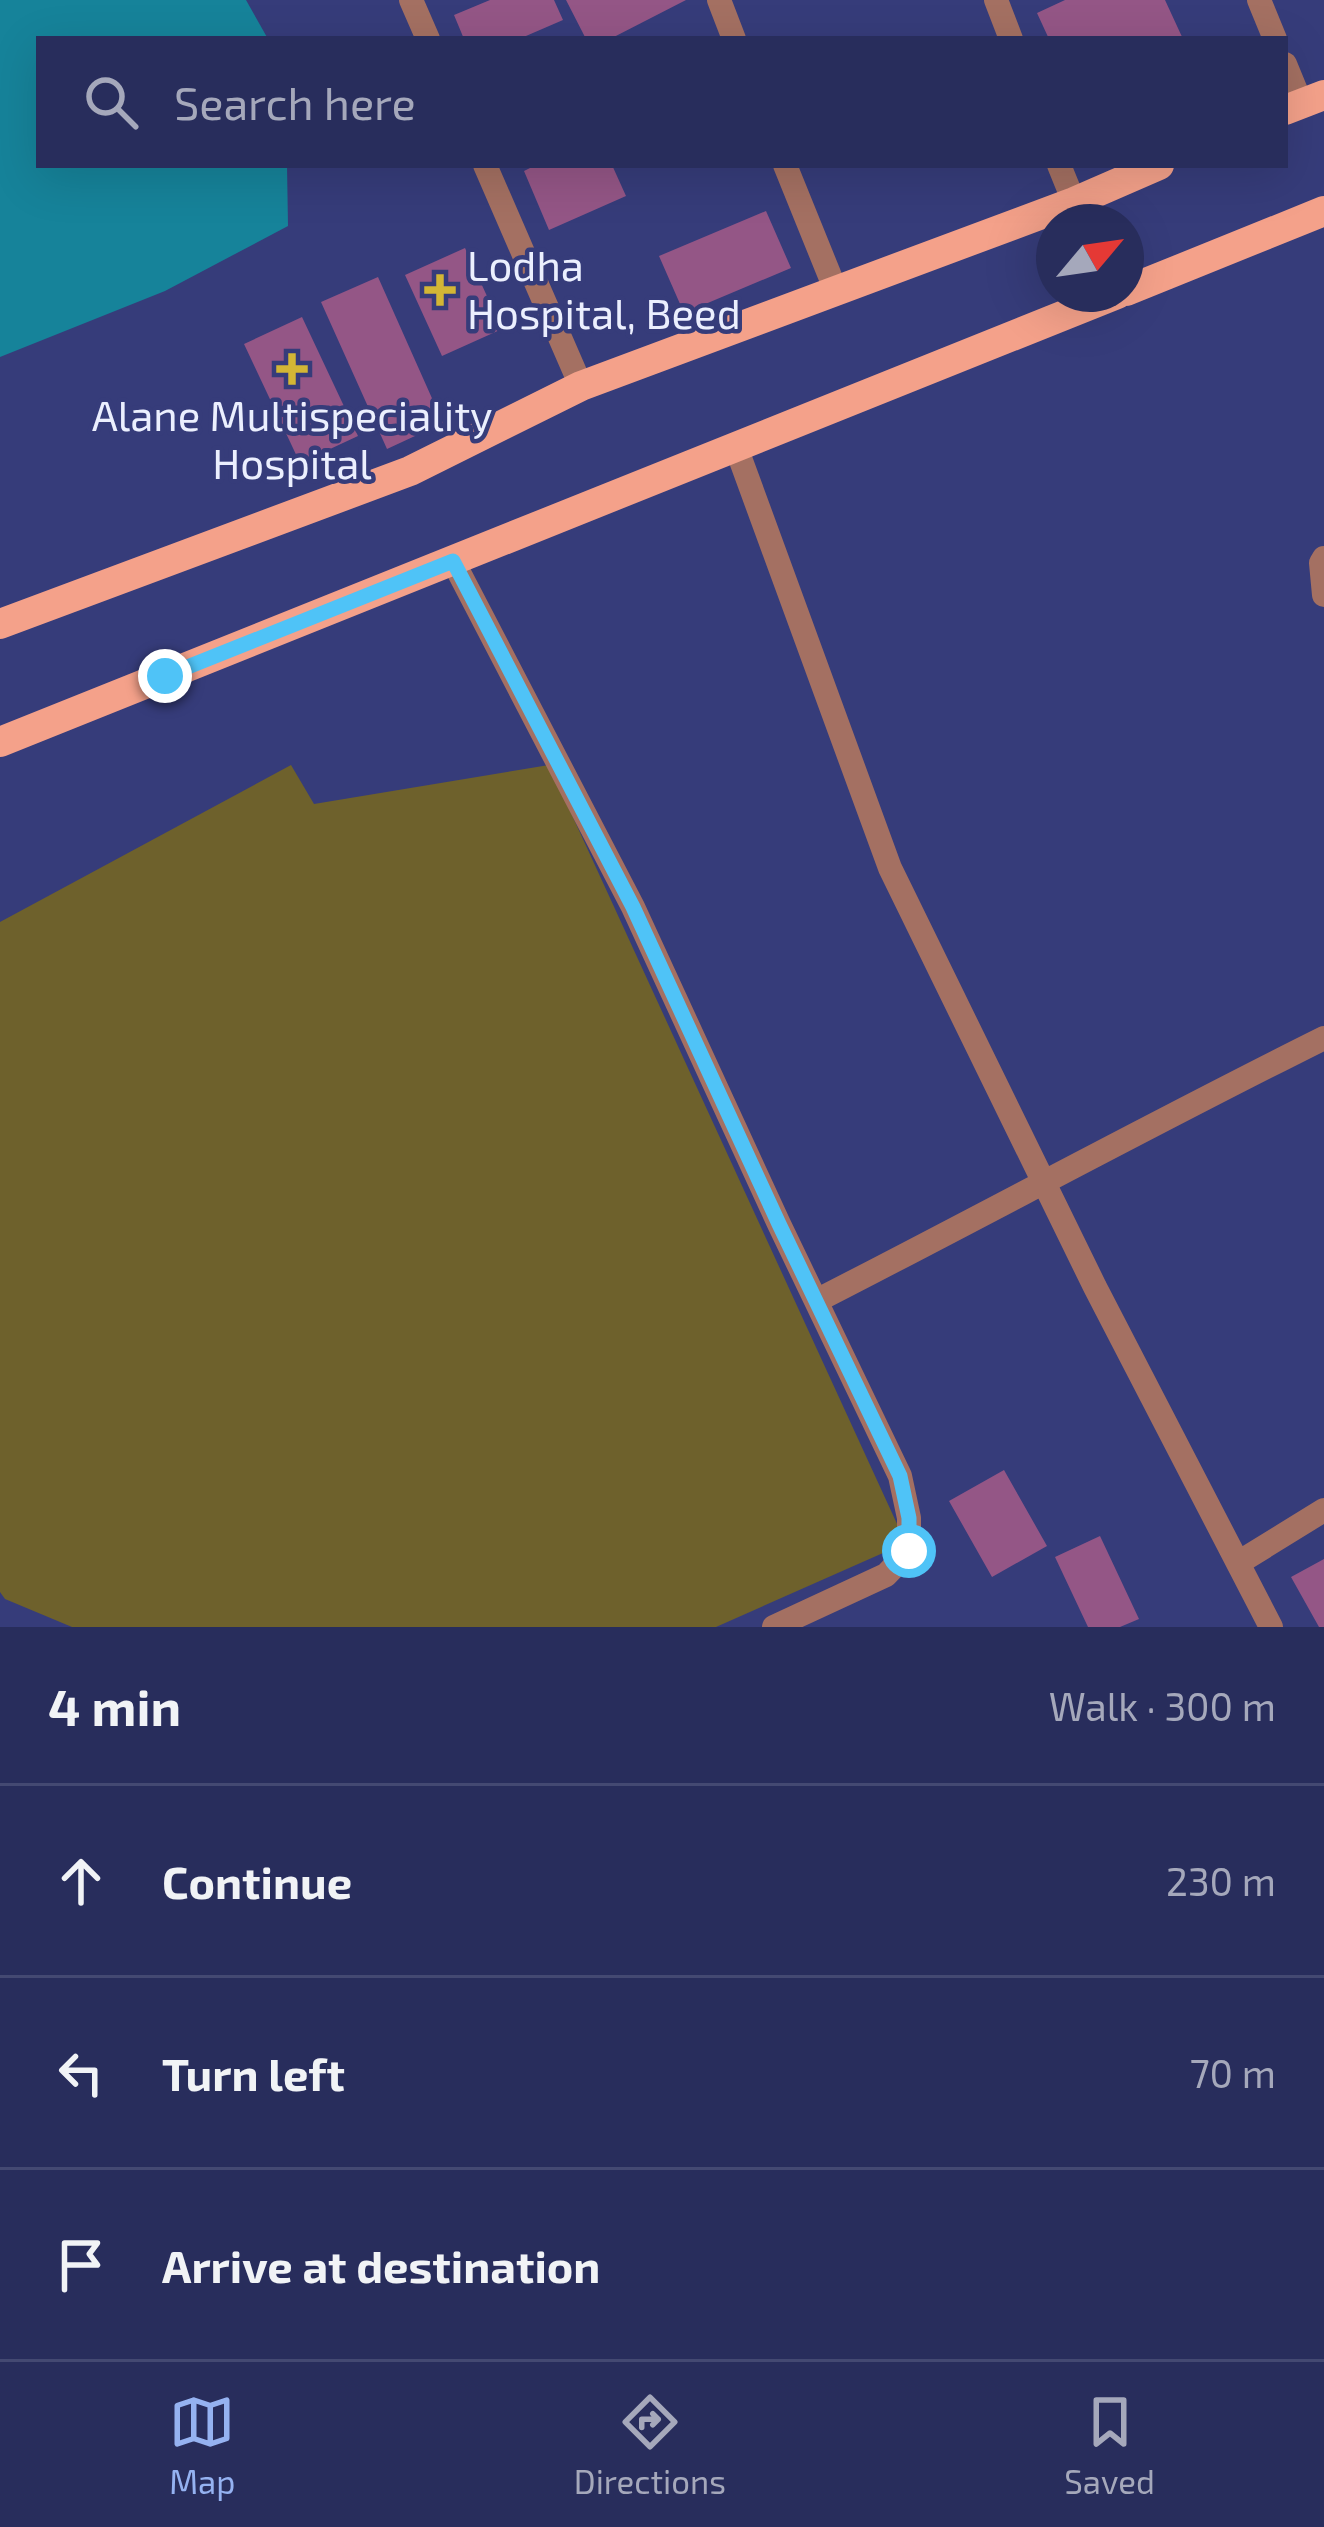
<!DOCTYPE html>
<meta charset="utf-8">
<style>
body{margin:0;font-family:"Exo 2",sans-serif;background:#343965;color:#f1f3f6}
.compass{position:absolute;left:1036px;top:204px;width:108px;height:108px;border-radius:50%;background:#282d5c;box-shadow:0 12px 48px #0002;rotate:61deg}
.stop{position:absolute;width:36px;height:36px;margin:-27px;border:9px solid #4fc3f7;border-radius:50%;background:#fff}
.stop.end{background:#4fc3f7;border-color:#fff;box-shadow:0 3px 12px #0008}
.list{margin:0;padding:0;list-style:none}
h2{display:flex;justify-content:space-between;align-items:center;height:156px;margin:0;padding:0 48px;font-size:51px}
h2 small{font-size:39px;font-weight:400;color:#a5a8bb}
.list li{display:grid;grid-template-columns:78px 1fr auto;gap:36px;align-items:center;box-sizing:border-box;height:192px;padding:0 48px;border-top:3px solid #444972}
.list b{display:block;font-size:45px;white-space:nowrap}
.list em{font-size:39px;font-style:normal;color:#a5a8bb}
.icon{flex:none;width:66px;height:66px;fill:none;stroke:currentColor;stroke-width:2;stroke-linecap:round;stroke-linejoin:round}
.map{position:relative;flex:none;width:1324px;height:1627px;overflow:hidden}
.search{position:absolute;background:#282d5c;box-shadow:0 12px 48px #0002;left:36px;right:36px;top:36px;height:132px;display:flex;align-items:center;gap:30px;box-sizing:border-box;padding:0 42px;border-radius:0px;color:#a5a8bb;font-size:45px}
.sheet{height:732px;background:#282d5c}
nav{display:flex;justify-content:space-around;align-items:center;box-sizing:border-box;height:168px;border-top:3px solid #444972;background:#282d5c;font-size:33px;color:#a5a8bb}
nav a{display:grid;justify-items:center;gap:6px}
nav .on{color:#95b2f1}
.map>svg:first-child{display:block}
.green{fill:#6e612c}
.water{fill:#16839a}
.building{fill:#945686}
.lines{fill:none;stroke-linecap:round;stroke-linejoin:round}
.street{stroke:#a47062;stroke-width:24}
.primary{stroke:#f4a18a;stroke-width:30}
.route{stroke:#4fc3f7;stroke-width:15}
.poi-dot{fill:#d3b635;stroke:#363c7a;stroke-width:4.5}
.labels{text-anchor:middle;stroke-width:9;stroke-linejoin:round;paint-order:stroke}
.poi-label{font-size:42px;fill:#ebeffe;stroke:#363c7a;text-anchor:start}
</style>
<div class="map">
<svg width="1324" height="1627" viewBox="0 0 1324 1627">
<rect width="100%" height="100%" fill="#363c7a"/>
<path class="green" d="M291 765 314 804 549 765 898 1526 883 1553 716 1627H72L5 1599 0 1592V922Z"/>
<path class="water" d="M0 0H246L268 39H39V165H287L288 226 165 291 0 357Z"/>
<path class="building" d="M490 0H554L563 20 519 39H464L454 15Z
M566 0H686L610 39H586Z
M1065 0H1165L1183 39H1049L1037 13Z
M536 165H612L626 196 549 230 524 171Z
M766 211 791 268 684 313 659 256Z
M465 248 502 329 442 356 405 275Z
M378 277 443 423 387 449 321 302Z
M302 317 358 436 300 463 244 344Z
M1004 1470 1047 1546 992 1577 949 1501Z
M1100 1536 1139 1619 1120 1627H1088L1055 1557Z
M1324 1559V1627H1319L1291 1577Z"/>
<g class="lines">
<path class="street" d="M411 0 428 39
M719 0 734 39
M996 0 1011 39
M1259 0 1275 39
M1285 64 1301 103
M485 165 581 386
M785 165 836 291
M1059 165 1074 202
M736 447 890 868 1095 1287 1271 1627
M1324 558 1321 563 1324 595
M453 561 633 907 779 1224 900 1476 909 1518V1551L886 1575 774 1627
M816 1301C986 1214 1153 1123 1324 1038
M1238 1563 1324 1510"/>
<path class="primary" d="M1285 110 1324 95
M1126 291 1324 211
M0 624 410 471 581 386 1074 202 1159 165
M0 742 1117 294"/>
</g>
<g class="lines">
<path class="route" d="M165 676 453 561 633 907 779 1224 900 1476 909 1518V1551"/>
</g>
<g class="poi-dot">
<path d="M434 272h12v12h12v12h-12v12h-12v-12h-12v-12h12z"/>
<path d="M286 351h12v12h12v12h-12v12h-12v-12h-12v-12h12z"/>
</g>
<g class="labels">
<g class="poi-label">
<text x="467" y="281">Lodha<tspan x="467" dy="48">Hospital, Beed</tspan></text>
<text x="292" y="431" text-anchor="middle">Alane Multispeciality<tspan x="292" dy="48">Hospital</tspan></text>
</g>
</g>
</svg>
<svg class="compass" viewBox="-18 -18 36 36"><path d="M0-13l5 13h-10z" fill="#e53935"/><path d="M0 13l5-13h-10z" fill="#a5a8bb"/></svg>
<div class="stop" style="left:909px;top:1551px"></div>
<div class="stop end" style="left:165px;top:676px"></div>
<div class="search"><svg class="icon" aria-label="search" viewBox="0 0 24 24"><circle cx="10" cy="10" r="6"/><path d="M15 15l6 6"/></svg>Search here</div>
</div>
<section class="sheet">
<h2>4 min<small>Walk · 300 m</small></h2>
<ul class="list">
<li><svg class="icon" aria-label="ahead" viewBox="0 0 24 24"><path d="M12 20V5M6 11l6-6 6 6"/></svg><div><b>Continue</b></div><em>230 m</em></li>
<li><svg class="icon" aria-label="left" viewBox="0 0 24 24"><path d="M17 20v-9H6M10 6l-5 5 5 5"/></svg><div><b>Turn left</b></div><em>70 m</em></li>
<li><svg class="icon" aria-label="arrive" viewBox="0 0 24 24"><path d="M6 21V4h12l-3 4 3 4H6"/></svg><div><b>Arrive at destination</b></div></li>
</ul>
</section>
<nav>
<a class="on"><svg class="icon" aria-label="map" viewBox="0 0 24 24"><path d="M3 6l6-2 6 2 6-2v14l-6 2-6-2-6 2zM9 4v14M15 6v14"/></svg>Map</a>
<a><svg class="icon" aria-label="directions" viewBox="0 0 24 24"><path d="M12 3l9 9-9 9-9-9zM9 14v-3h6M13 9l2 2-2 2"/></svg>Directions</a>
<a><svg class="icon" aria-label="saved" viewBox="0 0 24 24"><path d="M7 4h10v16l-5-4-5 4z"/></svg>Saved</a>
</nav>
